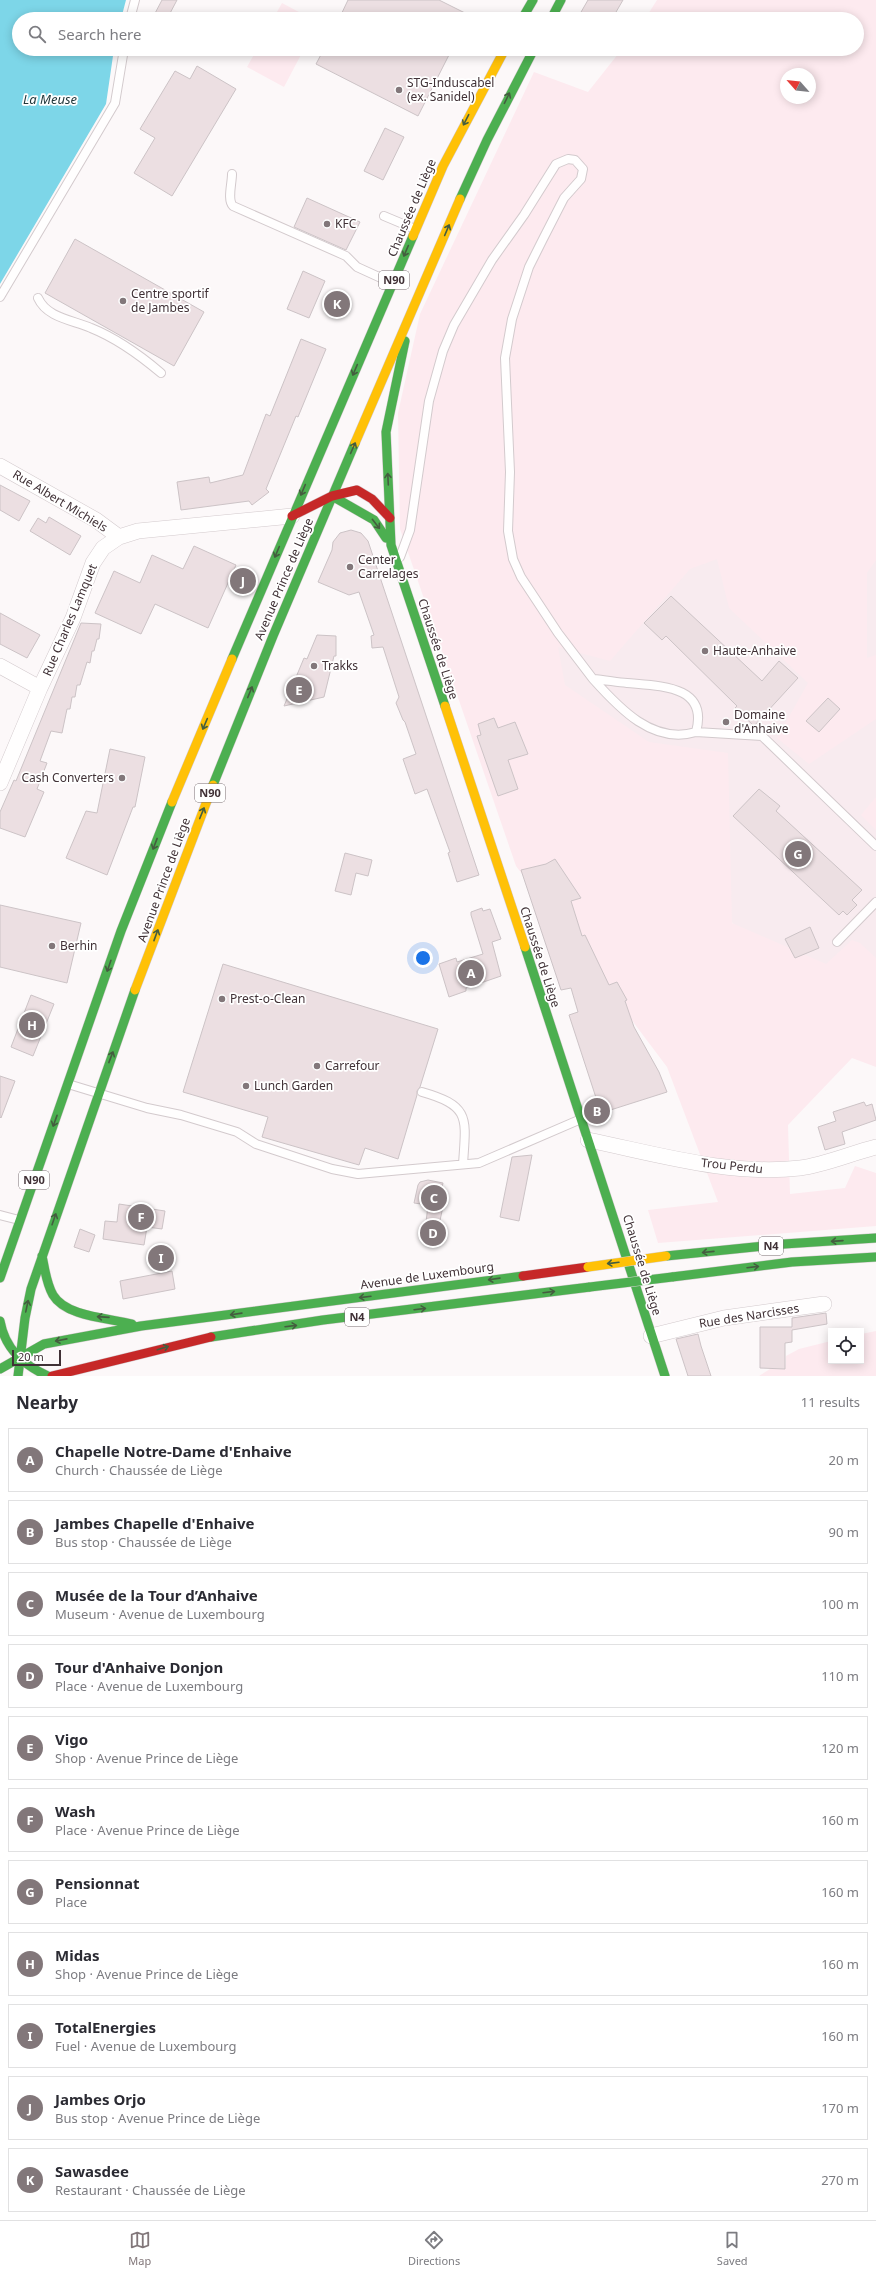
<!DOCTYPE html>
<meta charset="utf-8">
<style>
body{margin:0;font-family:"Noto Sans",sans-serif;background:#f2f2f3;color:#2b2b33}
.controls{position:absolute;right:12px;bottom:12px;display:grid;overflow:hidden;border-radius:0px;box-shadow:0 2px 10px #0003}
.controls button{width:36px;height:36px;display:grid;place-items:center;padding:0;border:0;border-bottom:1px solid #e1e1e2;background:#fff;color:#2b2b33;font:20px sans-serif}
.compass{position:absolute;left:780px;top:68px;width:36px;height:36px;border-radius:50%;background:#fff;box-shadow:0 2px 10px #0003;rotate:297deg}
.scale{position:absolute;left:12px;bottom:10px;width:49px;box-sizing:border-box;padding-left:4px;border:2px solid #403136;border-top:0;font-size:11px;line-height:14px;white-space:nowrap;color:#403136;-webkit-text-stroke:3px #fff;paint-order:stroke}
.you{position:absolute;left:423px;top:958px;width:14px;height:14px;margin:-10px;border:3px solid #fff;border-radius:50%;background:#1a73e8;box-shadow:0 0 0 6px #1a73e833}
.badge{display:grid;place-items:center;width:26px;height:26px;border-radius:50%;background:#82777a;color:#fff;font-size:13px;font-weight:700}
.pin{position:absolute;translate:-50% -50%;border:2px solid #fff;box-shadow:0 1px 4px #0006}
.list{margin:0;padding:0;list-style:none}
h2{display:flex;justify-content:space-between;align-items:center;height:52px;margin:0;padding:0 16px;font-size:17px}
h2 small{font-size:13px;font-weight:400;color:#7c7c81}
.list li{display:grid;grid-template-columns:26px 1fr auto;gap:12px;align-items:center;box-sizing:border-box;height:64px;margin:0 8px 8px;padding:0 8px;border:1px solid #e1e1e2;border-radius:0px}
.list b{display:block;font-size:15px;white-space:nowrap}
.list p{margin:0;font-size:13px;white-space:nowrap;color:#7c7c81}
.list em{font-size:13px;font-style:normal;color:#7c7c81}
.icon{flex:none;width:22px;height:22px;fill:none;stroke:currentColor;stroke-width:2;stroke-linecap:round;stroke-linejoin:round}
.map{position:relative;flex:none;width:876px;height:1376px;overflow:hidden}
.search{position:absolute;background:#fff;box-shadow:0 2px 10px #0003;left:12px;right:12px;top:12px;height:44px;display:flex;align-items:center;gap:10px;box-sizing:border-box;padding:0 14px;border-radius:22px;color:#7c7c81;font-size:15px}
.sheet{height:844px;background:#fff}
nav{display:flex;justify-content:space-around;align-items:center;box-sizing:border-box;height:56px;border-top:1px solid #e1e1e2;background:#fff;font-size:11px;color:#7c7c81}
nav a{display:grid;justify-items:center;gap:2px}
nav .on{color:#82777a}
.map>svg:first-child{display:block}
.built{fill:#f8ebef}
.green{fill:#fdeaef;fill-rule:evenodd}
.water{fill:#7dd6e8}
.building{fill:#ecdfe2;stroke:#ccc3c6}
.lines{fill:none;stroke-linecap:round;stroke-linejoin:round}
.lane-casing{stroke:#d3cacd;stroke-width:10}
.street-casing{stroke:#d3cacd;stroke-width:16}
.fast-casing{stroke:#d3cacd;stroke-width:10}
.slow-casing{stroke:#d3cacd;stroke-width:10}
.jam-casing{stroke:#d3cacd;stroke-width:10}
.lane{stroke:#fffefe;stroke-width:8}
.street{stroke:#fffefe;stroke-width:15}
.fast{stroke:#4caf50;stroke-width:9}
.slow{stroke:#ffc107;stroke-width:9}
.jam{stroke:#c62828;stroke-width:9}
.fast-bridge-casing{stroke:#d8d3d4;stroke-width:10;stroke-linecap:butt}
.slow-bridge-casing{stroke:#d8d3d4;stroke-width:10;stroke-linecap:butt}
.fast-bridge{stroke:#4caf50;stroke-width:9}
.slow-bridge{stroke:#ffc107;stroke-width:9}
.oneway{stroke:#445d3f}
.poi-dot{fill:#82777a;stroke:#fff;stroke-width:1.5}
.labels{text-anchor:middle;stroke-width:3.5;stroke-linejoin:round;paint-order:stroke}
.shield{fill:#fff;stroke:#796f72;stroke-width:1}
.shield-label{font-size:11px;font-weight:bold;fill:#403136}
.poi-label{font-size:12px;fill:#403136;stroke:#fff;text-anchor:start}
.street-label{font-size:12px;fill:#403136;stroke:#fff}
.water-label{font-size:13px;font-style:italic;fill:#1f3539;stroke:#fff}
</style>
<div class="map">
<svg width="876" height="1376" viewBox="0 0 876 1376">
<rect width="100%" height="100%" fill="#fcf8f9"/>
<path class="built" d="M876 383V1046L852 1058 652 832 498 612Z"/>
<path class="green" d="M657 0H876V560L867 573V658L876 655V719L809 764 777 738 808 683 729 608 717 559 690 569 610 661 558 647 565 685 649 742 728 753 732 923 826 964 852 940 860 943 876 958V1067L852 1058 788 1125 790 1194 845 1188 855 1166 876 1173V1226L658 1243 648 1210 718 1202 667 1067 516 866 400 529 398 413 420 314 534 72 588 92 622 49H857V19H645ZM786 74H810V98H786Z
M282 3 312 19H273Z
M257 49H304L284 87 247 67Z
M876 797V830L861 815Z
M876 1331V1376H759L770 1369H785L786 1356 799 1349 831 1341V1361H861V1334Z"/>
<path class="water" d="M0 0H126L121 19H19V49H114L106 104 0 284Z"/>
<path class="building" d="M162 0H177L167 19H152Z
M348 0H439L477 19H339Z
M588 0H623L612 19H577Z
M324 49H452L418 116 316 64Z
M197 66 236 89 172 196 134 173 155 138 140 129 175 71 190 79Z
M385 128 404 137 383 180 364 171Z
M307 198 360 222 346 250 294 227Z
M75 239 204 312 174 366 45 293Z
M303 271 325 281 309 318 287 309Z
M301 339 326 349 298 417 296 416 266 489 269 492 252 505 249 501 181 510 177 482 209 477 210 483 243 475 266 414 270 416Z
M0 485 30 501 19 521 0 510Z
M49 517 81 536 70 555 30 531 38 518 46 523Z
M351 530 361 533 368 541 479 875 457 882 448 853 450 852 427 789 415 794 403 759 416 754 405 722 403 720 396 703 399 697 383 647 372 648 371 636 374 635 359 592 349 595 318 582 332 550 333 542 340 533Z
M194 546 236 565 208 628 155 604 141 634 95 613 114 571 140 583 152 555 183 569Z
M671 596 762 681 779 661 798 678 754 726 735 708 737 706 666 636 662 640 644 623Z
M0 613 40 635 27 658 0 644Z
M81 623 101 624 99 639H97L94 651H92L90 663 87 662 80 685H77L75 697H72L70 709H67L62 733 51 731 40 761 47 763 37 789 44 792 25 837 0 828V812L14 780 16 781Z
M317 635 336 636V656H334L324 697 284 706 304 658 307 659Z
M828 698 840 709 819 732 806 721Z
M494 718 498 728 515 722 528 754 508 760 518 789 498 796 477 736 481 735 478 724Z
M110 749 145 757 135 807H133L107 875 66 858 86 811 97 813Z
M759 789 780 806 776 811 862 890 852 900 857 905 847 915 843 911 839 915 733 816Z
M345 853 372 860 368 876 356 873 351 895 335 891Z
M555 859 581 898 571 901 582 936 585 935 609 985 617 982 627 1000 625 1001 634 1027 659 1072 667 1092 601 1113 569 1015 578 1012 571 988 561 990 521 870 546 864Z
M0 905 81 923 67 983 0 967Z
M482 908 483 911 490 909 501 939 492 942 501 976 466 988V991L449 997 439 964 456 958 457 962 483 954 471 915V912Z
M810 927 819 948 795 958 785 939Z
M223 964 438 1029 420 1087 417 1091V1095L398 1159 365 1148 359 1165 262 1137 268 1117 183 1092Z
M31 995 54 1004 33 1056 11 1047Z
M0 1076 15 1081 1 1118 0 1117Z
M864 1102 866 1106 872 1104 876 1120 842 1132 845 1144 825 1150 818 1127 836 1121 833 1112Z
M532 1155 519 1221 500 1217 512 1157Z
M428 1180 443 1183 441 1192 446 1193 439 1225 442 1226 440 1242 424 1240 428 1205 414 1203 418 1185 420 1182Z
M119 1204 165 1211 162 1229 147 1227 144 1245 103 1239 105 1221 117 1222Z
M80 1229 95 1235 89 1252 74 1247Z
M172 1271 175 1289 123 1299 120 1281Z
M826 1313 827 1324 792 1330V1342L785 1343V1369L760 1368V1327H792V1318Z
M698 1334 701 1346 711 1376H688L676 1339Z"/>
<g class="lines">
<g class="lane-casing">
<path id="lane" d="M130 19 135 0
M232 174C232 184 227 200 233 206L346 256 357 267 392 283
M384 216 415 229
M0 297 115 103 124 49
M38 298C47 318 73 320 91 328 116 338 141 356 161 373
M400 557 410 530 429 401 443 351 454 325 492 260 524 215 556 164 568 159 575 160 583 169 581 179 564 198 543 239 529 267 512 319 505 358 510 472 508 531 513 559 521 577 558 633 593 679C605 680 616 682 627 683 659 686 709 685 696 732 653 745 619 708 593 679
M696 732 762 736 876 846
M837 942 876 902
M68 1084 147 1108 181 1115 237 1132 256 1144 332 1169 358 1174 479 1163 581 1119
M422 1092C471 1106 466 1118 463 1164
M0 1215 19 1220"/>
</g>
<g class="street-casing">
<path id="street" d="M0 466 96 520 119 537
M0 666 40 688
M0 783 40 688 73 618 93 563 103 548 119 537 138 531 292 516
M588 1140C657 1154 729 1176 800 1168 824 1165 852 1153 876 1147
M651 1336 724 1318 824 1304"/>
</g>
<g class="fast-casing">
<path id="fast" d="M522 19 533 0
M551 19 561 0
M460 199 487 140 534 49
M405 341 386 432 391 545 445 706
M332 496 374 520 386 538
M232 659 413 236
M213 785 273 636 355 443
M525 947 665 1376
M42 1256C45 1269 46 1283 53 1295 66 1317 109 1318 132 1324
M666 1256 784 1244 876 1238
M672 1277 792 1262 876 1257
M0 1278 121 931 172 802
M0 1321C5 1349 23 1365 48 1376
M211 1337 323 1320 590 1287
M0 1369 44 1344 141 1326 523 1276
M18 1376 25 1318 31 1289 135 990"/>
</g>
<g class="slow-casing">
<path id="slow" d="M413 236 443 166 505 49
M355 443 460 199
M445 706 525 947
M172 802 232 659
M135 990 213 785"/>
</g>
<g class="jam-casing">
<path id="jam" d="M292 516 332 496 357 490 372 499 390 518
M523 1276 588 1267
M52 1376 211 1337"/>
</g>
<use href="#lane" class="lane"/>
<use href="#street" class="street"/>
<use href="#fast" class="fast"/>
<use href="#slow" class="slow"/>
<use href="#jam" class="jam"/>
<g class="fast-bridge-casing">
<path id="fast-bridge" d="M590 1287 672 1277"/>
</g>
<g class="slow-bridge-casing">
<path id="slow-bridge" d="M588 1267 666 1256"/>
</g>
<use href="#fast-bridge" class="fast-bridge"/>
<use href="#slow-bridge" class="slow-bridge"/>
</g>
<defs><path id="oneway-shaft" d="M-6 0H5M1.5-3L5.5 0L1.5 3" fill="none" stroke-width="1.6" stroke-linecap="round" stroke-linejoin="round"/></defs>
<g class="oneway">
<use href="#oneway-shaft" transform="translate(507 98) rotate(-64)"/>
<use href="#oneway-shaft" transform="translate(466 120) rotate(117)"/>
<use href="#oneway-shaft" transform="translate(447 230) rotate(-67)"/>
<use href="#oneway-shaft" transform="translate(406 251) rotate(113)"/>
<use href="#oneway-shaft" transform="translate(355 370) rotate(113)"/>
<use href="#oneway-shaft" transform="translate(353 448) rotate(-66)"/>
<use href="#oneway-shaft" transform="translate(388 479) rotate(-93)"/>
<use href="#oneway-shaft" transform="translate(303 490) rotate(113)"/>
<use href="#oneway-shaft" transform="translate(376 524) rotate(52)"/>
<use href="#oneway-shaft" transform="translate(277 552) rotate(113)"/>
<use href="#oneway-shaft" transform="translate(250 692) rotate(-68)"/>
<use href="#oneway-shaft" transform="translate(205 724) rotate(113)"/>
<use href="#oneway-shaft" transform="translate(202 813) rotate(-68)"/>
<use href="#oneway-shaft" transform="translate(155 844) rotate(111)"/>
<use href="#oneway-shaft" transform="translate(156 935) rotate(-70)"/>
<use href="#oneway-shaft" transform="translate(109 966) rotate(109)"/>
<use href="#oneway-shaft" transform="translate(111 1057) rotate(-69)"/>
<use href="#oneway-shaft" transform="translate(55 1121) rotate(110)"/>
<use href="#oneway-shaft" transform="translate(54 1219) rotate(-71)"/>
<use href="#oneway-shaft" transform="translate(837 1241) rotate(176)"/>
<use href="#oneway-shaft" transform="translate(708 1252) rotate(174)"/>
<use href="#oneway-shaft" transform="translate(613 1263) rotate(173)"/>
<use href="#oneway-shaft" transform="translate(753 1267) rotate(-7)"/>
<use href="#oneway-shaft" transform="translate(494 1279) rotate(172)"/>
<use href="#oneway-shaft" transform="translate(549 1292) rotate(-7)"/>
<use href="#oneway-shaft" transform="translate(365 1297) rotate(173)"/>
<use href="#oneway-shaft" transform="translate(27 1306) rotate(-78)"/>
<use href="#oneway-shaft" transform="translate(420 1309) rotate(-7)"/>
<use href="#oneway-shaft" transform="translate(236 1314) rotate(172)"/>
<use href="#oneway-shaft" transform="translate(103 1317) rotate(-176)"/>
<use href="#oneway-shaft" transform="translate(291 1326) rotate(-7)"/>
<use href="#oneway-shaft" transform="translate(61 1340) rotate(169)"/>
<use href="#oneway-shaft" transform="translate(163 1348) rotate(-17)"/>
</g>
<g class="poi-dot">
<circle cx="399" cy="90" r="4"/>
<circle cx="327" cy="224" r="4"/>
<circle cx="123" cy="301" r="4"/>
<circle cx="350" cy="567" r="4"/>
<circle cx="705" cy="651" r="4"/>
<circle cx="314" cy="666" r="4"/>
<circle cx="726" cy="722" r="4"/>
<circle cx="122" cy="778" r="4"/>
<circle cx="52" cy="946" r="4"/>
<circle cx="222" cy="999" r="4"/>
<circle cx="317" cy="1066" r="4"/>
<circle cx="246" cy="1086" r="4"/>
</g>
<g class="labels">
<g class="shield">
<rect x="379" y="271" width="30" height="18" rx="3"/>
<rect x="195" y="784" width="30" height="18" rx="3"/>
<rect x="19" y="1171" width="30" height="18" rx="3"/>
<rect x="759" y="1237" width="24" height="18" rx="3"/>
<rect x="345" y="1308" width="24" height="18" rx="3"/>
</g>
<g class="shield-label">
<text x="394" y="284">N90</text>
<text x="210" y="797">N90</text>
<text x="34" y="1184">N90</text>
<text x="771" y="1250">N4</text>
<text x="357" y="1321">N4</text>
</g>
<g class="poi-label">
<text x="407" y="87">STG-Induscabel<tspan x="407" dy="14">(ex. Sanidel)</tspan></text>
<text x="335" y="228">KFC</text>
<text x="131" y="298">Centre sportif<tspan x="131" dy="14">de Jambes</tspan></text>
<text x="358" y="564">Center<tspan x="358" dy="14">Carrelages</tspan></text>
<text x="713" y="655">Haute-Anhaive</text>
<text x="322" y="670">Trakks</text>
<text x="734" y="719">Domaine<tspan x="734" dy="14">d'Anhaive</tspan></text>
<text x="114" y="782" text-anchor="end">Cash Converters</text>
<text x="60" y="950">Berhin</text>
<text x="230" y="1003">Prest-o-Clean</text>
<text x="325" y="1070">Carrefour</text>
<text x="254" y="1090">Lunch Garden</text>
</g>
<g class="street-label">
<text transform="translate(412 208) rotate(-67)" y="4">Chaussée de Liège</text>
<text transform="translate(60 501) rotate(31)" y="4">Rue Albert Michiels</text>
<text transform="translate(284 579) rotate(-67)" y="4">Avenue Prince de Liège</text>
<text transform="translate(70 620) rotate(-67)" y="4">Rue Charles Lamquet</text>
<text transform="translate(438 649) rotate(72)" y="4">Chaussée de Liège</text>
<text transform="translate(164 880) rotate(-70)" y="4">Avenue Prince de Liège</text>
<text transform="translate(540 957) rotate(72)" y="4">Chaussée de Liège</text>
<text transform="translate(732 1166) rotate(6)" y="4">Trou Perdu</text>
<text transform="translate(642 1265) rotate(73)" y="4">Chaussée de Liège</text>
<text transform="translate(427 1276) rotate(-8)" y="4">Avenue de Luxembourg</text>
<text transform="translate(749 1316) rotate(-9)" y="4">Rue des Narcisses</text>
</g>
<g class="water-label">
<text x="50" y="104">La Meuse</text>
</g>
</g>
</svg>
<div class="controls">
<button><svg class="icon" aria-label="locate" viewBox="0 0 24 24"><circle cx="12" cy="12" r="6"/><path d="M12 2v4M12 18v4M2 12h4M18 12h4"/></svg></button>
</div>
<svg class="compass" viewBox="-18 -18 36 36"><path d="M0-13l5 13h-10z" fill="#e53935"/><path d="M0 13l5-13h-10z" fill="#7c7c81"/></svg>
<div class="scale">20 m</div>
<div class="you"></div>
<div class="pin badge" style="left:471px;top:973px">A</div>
<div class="pin badge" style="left:597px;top:1111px">B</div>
<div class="pin badge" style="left:434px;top:1198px">C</div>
<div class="pin badge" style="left:433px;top:1233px">D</div>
<div class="pin badge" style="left:299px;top:690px">E</div>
<div class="pin badge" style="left:141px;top:1217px">F</div>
<div class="pin badge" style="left:798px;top:854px">G</div>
<div class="pin badge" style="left:32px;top:1025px">H</div>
<div class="pin badge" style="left:161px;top:1258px">I</div>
<div class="pin badge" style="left:243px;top:581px">J</div>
<div class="pin badge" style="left:337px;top:304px">K</div>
<div class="search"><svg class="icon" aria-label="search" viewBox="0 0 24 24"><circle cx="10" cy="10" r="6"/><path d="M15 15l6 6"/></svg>Search here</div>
</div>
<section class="sheet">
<h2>Nearby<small>11 results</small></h2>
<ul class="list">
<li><span class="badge">A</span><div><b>Chapelle Notre-Dame d'Enhaive</b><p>Church · Chaussée de Liège</p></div><em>20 m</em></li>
<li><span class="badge">B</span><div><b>Jambes Chapelle d'Enhaive</b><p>Bus stop · Chaussée de Liège</p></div><em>90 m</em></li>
<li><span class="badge">C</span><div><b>Musée de la Tour d’Anhaive</b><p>Museum · Avenue de Luxembourg</p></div><em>100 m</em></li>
<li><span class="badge">D</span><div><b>Tour d'Anhaive Donjon</b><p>Place · Avenue de Luxembourg</p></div><em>110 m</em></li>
<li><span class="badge">E</span><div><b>Vigo</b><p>Shop · Avenue Prince de Liège</p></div><em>120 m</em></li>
<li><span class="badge">F</span><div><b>Wash</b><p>Place · Avenue Prince de Liège</p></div><em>160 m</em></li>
<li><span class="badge">G</span><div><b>Pensionnat</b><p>Place</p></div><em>160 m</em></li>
<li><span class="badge">H</span><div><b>Midas</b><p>Shop · Avenue Prince de Liège</p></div><em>160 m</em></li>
<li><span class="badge">I</span><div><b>TotalEnergies</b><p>Fuel · Avenue de Luxembourg</p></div><em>160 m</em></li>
<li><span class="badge">J</span><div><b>Jambes Orjo</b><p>Bus stop · Avenue Prince de Liège</p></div><em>170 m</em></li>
<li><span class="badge">K</span><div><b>Sawasdee</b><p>Restaurant · Chaussée de Liège</p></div><em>270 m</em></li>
</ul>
</section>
<nav>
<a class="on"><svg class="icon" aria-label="map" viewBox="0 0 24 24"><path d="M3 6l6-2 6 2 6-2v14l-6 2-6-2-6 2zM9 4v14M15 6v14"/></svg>Map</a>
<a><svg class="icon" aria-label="directions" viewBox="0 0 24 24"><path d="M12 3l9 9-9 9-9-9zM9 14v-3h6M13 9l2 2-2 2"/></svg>Directions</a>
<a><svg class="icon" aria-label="saved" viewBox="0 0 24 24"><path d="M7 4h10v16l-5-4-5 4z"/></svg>Saved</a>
</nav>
